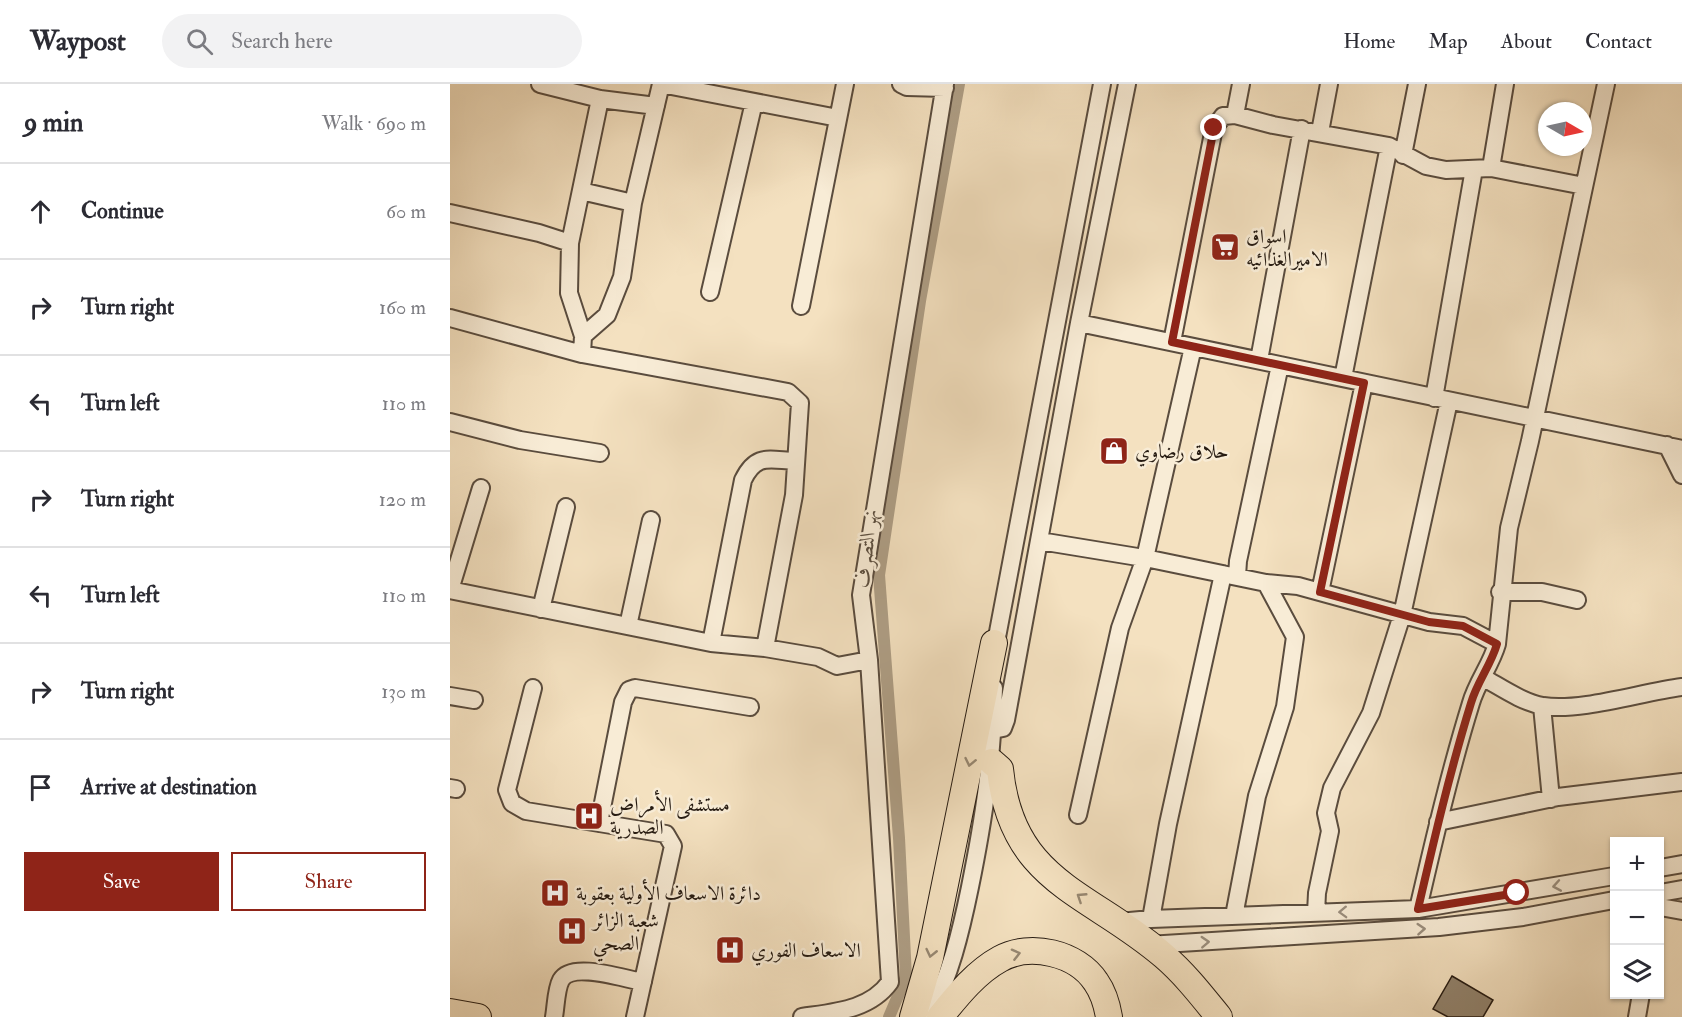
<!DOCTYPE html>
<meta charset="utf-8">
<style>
body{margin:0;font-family:"IM FELL Double Pica",Amiri,serif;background:#f2f2f3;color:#2b2b33}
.controls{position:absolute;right:18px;bottom:18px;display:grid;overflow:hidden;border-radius:0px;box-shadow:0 2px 4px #0004}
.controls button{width:54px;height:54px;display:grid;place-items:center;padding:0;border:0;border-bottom:2px solid #e1e1e2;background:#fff;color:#2b2b33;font:30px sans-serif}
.compass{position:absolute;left:1088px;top:18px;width:54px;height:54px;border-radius:50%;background:#fff;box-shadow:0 2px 4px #0004;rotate:99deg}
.stop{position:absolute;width:18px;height:18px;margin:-14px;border:4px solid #8f2418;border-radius:50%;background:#fff}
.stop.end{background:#8f2418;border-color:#fff;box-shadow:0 2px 6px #0008}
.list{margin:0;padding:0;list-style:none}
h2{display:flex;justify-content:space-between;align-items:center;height:78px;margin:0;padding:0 24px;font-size:26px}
h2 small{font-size:20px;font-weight:400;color:#7c7c81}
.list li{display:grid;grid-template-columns:39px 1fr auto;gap:18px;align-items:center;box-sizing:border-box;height:96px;padding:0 24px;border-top:2px solid #e1e1e2}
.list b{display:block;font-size:22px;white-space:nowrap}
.list em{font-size:20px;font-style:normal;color:#7c7c81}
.actions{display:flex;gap:12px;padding:18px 24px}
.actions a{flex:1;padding:14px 0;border:2px solid #8f2418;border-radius:0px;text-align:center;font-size:21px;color:#8f2418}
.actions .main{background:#8f2418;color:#fff}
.icon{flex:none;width:33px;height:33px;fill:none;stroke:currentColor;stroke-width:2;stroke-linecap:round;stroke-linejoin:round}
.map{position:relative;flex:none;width:1232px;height:933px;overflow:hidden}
header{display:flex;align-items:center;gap:36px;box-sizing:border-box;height:84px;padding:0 30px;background:#fff;border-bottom:2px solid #e1e1e2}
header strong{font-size:28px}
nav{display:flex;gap:33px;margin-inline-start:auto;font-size:21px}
.search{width:420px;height:54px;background:#f2f2f3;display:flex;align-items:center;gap:15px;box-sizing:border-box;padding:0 21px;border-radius:33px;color:#7c7c81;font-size:22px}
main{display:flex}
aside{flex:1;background:#fff}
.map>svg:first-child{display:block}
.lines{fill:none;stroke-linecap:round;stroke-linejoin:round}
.canal{stroke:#ae9e85;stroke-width:12}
.building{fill:#91826c;stroke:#261b12;stroke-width:1.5}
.minor-casing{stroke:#5a4c3e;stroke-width:20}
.highway-casing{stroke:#261b12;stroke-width:28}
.minor{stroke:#f8ecd6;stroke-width:16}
.highway{stroke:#f4e1c0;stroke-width:26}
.oneway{stroke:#978872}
.oneway2{stroke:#9a8e7e}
.route{stroke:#8f2418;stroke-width:8}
.labels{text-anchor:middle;stroke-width:5;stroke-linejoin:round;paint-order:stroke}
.poi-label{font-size:20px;fill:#261b12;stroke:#f8ecd6;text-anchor:start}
.water-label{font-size:21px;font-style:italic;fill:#5c4f40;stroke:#f8ecd6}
</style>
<header>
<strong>Waypost</strong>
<div class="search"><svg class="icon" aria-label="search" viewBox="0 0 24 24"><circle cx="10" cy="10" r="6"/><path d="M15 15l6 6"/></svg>Search here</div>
<nav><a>Home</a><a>Map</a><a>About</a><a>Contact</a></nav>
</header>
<main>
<aside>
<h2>9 min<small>Walk · 690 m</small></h2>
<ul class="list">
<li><svg class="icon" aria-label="ahead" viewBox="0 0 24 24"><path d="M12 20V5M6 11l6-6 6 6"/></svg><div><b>Continue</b></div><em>60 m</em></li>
<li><svg class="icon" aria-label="right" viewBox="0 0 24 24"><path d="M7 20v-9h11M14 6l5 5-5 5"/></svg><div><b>Turn right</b></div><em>160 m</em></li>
<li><svg class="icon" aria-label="left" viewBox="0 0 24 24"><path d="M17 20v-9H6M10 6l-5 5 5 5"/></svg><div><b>Turn left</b></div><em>110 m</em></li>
<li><svg class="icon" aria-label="right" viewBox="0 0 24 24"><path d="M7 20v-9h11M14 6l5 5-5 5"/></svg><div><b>Turn right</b></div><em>120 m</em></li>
<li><svg class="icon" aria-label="left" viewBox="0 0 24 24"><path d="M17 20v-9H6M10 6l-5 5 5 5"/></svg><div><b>Turn left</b></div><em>110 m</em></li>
<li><svg class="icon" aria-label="right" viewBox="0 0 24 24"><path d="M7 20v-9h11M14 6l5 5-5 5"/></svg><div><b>Turn right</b></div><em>130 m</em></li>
<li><svg class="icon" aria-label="arrive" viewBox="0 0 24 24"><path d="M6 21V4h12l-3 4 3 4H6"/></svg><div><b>Arrive at destination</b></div></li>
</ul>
<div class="actions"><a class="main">Save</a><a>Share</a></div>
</aside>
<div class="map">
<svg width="1232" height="933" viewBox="0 0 1232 933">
<rect width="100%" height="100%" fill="#f4e1c0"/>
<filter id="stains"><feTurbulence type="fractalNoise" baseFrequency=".00333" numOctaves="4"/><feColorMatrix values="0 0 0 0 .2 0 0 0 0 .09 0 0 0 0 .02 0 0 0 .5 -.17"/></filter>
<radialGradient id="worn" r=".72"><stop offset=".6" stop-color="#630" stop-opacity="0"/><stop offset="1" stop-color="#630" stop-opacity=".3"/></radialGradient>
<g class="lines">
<path class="canal" d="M439 933 456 893 449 754 429 491 470 217 509 0"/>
</g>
<path class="building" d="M1002 892 1043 916 1033 933H998L983 925Z"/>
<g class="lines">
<g class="minor-casing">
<path id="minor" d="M90 0 150 15 206 22
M211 0 388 34
M451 0 457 3 495 4
M785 31 791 0
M870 48 879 0
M953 71 967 0
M1041 84 1055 0
M131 107 183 119
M0 129 89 149 120 159
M260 208 304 18
M351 222 395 0
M0 234 132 270 133 252 119 209 120 159 150 15
M629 239 1232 365
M133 252 157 231 172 193 183 119 211 0
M722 258 764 44 773 32 785 31 823 41 939 62 976 82 996 86 1041 84 1134 102
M132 270 338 308 350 319 344 411 315 564
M809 276 852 45
M893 294 939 62
M984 314 1024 85
M0 338 70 356 150 369
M1217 361 1232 391
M590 457 700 475 816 499 848 502 979 538 1013 542 1047 560
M787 492 788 477 830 281
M0 506 261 559 315 564 368 573 387 582 419 576 440 898C420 926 385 928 352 933
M0 506 31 404
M870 508 914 299
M1050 508H1092L1127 516
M91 525 116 423
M178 542 201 436
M261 559 293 396C306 369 319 376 345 377
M544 569 652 0
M419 576 411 511 495 0
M1034 594C1052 604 1072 618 1093 622 1131 628 1192 608 1232 603
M83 604 57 706 62 719 76 727 216 750 223 762 185 933
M0 612 24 616
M1092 622 1101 715
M543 646 553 644 556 636 629 239 677 0
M0 704 6 705
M628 731 670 544 695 474 743 263
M988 738 1108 713 1232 698
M149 739 173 618 179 606 185 604 300 623
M1210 784 1232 780
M1210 809 1232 805
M1210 823 1232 827
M968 825C984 756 1000 687 1021 619 1027 598 1041 581 1047 560L1059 444 1080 357 1156 0
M866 829 867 809 880 747 876 729 882 704 921 629 952 531 999 317
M784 832 807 712 835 623 845 553 816 499
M701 835 718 740 773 490
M669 838 701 835 968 825 1164 792
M698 861 989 843 1073 833 1164 816
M104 933C106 922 106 905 111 896 122 877 174 895 193 898
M478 933C500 894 511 847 520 803 534 734 543 674 544 604
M1187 933 1191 910"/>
</g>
<g class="highway-casing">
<path id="highway" d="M542 678 550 685C561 799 640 808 714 872 735 890 752 912 769 933
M0 928 28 933
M463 933 480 874 544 559
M490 933C507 912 526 888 550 875 580 858 627 869 646 898 653 908 657 921 659 933"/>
</g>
<use href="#minor" class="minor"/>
<use href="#highway" class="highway"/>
</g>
<defs><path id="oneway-chevron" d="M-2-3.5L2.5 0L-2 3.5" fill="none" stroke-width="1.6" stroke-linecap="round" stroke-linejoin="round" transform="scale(1.5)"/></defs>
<g class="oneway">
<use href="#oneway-chevron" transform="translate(520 678) rotate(102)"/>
<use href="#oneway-chevron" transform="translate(631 813) rotate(-147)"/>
<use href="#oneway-chevron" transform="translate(481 869) rotate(103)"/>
<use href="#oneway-chevron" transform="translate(566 870) rotate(-14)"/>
</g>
<g class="oneway2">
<use href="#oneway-chevron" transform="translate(1107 802) rotate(170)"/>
<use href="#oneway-chevron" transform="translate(893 828) rotate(178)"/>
<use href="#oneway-chevron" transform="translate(971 845) rotate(-4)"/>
<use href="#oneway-chevron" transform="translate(755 858) rotate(-3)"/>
</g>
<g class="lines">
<path class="route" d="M764 44 722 258 914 299 870 508 979 538 1013 542 1047 560C1041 581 1027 598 1021 619 1000 687 984 756 968 825L1067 809"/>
</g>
<defs>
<g id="supermarket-square" transform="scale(1.5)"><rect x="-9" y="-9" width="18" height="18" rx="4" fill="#8f2418" stroke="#f8ecd6"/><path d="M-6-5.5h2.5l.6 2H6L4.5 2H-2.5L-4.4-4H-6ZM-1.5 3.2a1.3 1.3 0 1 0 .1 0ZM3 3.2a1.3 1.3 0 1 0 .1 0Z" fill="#fff"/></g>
<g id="shop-square" transform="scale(1.5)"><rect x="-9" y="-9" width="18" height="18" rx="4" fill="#8f2418" stroke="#f8ecd6"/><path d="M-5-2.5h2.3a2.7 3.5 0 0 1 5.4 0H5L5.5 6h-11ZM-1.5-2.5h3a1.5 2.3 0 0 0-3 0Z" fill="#fff"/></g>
<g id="hospital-square" transform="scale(1.5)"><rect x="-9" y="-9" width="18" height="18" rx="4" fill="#8f2418" stroke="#f8ecd6"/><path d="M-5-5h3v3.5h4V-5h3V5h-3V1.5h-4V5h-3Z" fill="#fff"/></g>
</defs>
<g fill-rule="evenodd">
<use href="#supermarket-square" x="775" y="163"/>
<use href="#shop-square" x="664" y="367"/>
<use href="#hospital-square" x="139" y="732"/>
<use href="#hospital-square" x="105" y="809"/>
<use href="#hospital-square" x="122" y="847"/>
<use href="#hospital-square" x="280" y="866"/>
</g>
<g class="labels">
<g class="poi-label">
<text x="796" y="159">اسواق<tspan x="796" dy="23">الاميرالغذائيه</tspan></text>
<text x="685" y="374">حلاق رضاوي</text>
<text x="160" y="727">مستشفى الأمراض<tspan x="160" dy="23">الصدرية</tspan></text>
<text x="126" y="816">دائرة الاسعاف الأولية بعقوبة</text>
<text x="143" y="843">شعبة الزائر<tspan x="143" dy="23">الصحي</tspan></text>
<text x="301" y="873">الاسعاف الفوري</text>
</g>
<g class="water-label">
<text transform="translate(416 464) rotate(-84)" y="7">نهر التصرف</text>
</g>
</g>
<rect width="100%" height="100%" filter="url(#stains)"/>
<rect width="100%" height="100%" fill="url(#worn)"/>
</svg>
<div class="controls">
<button>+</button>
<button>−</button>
<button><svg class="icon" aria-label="layers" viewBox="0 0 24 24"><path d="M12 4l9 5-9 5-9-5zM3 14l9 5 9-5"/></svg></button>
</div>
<svg class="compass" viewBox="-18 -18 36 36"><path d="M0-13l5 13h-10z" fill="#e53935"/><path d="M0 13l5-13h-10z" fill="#7c7c81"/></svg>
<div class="stop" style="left:1067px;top:809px"></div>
<div class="stop end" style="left:764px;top:44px"></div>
</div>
</main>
